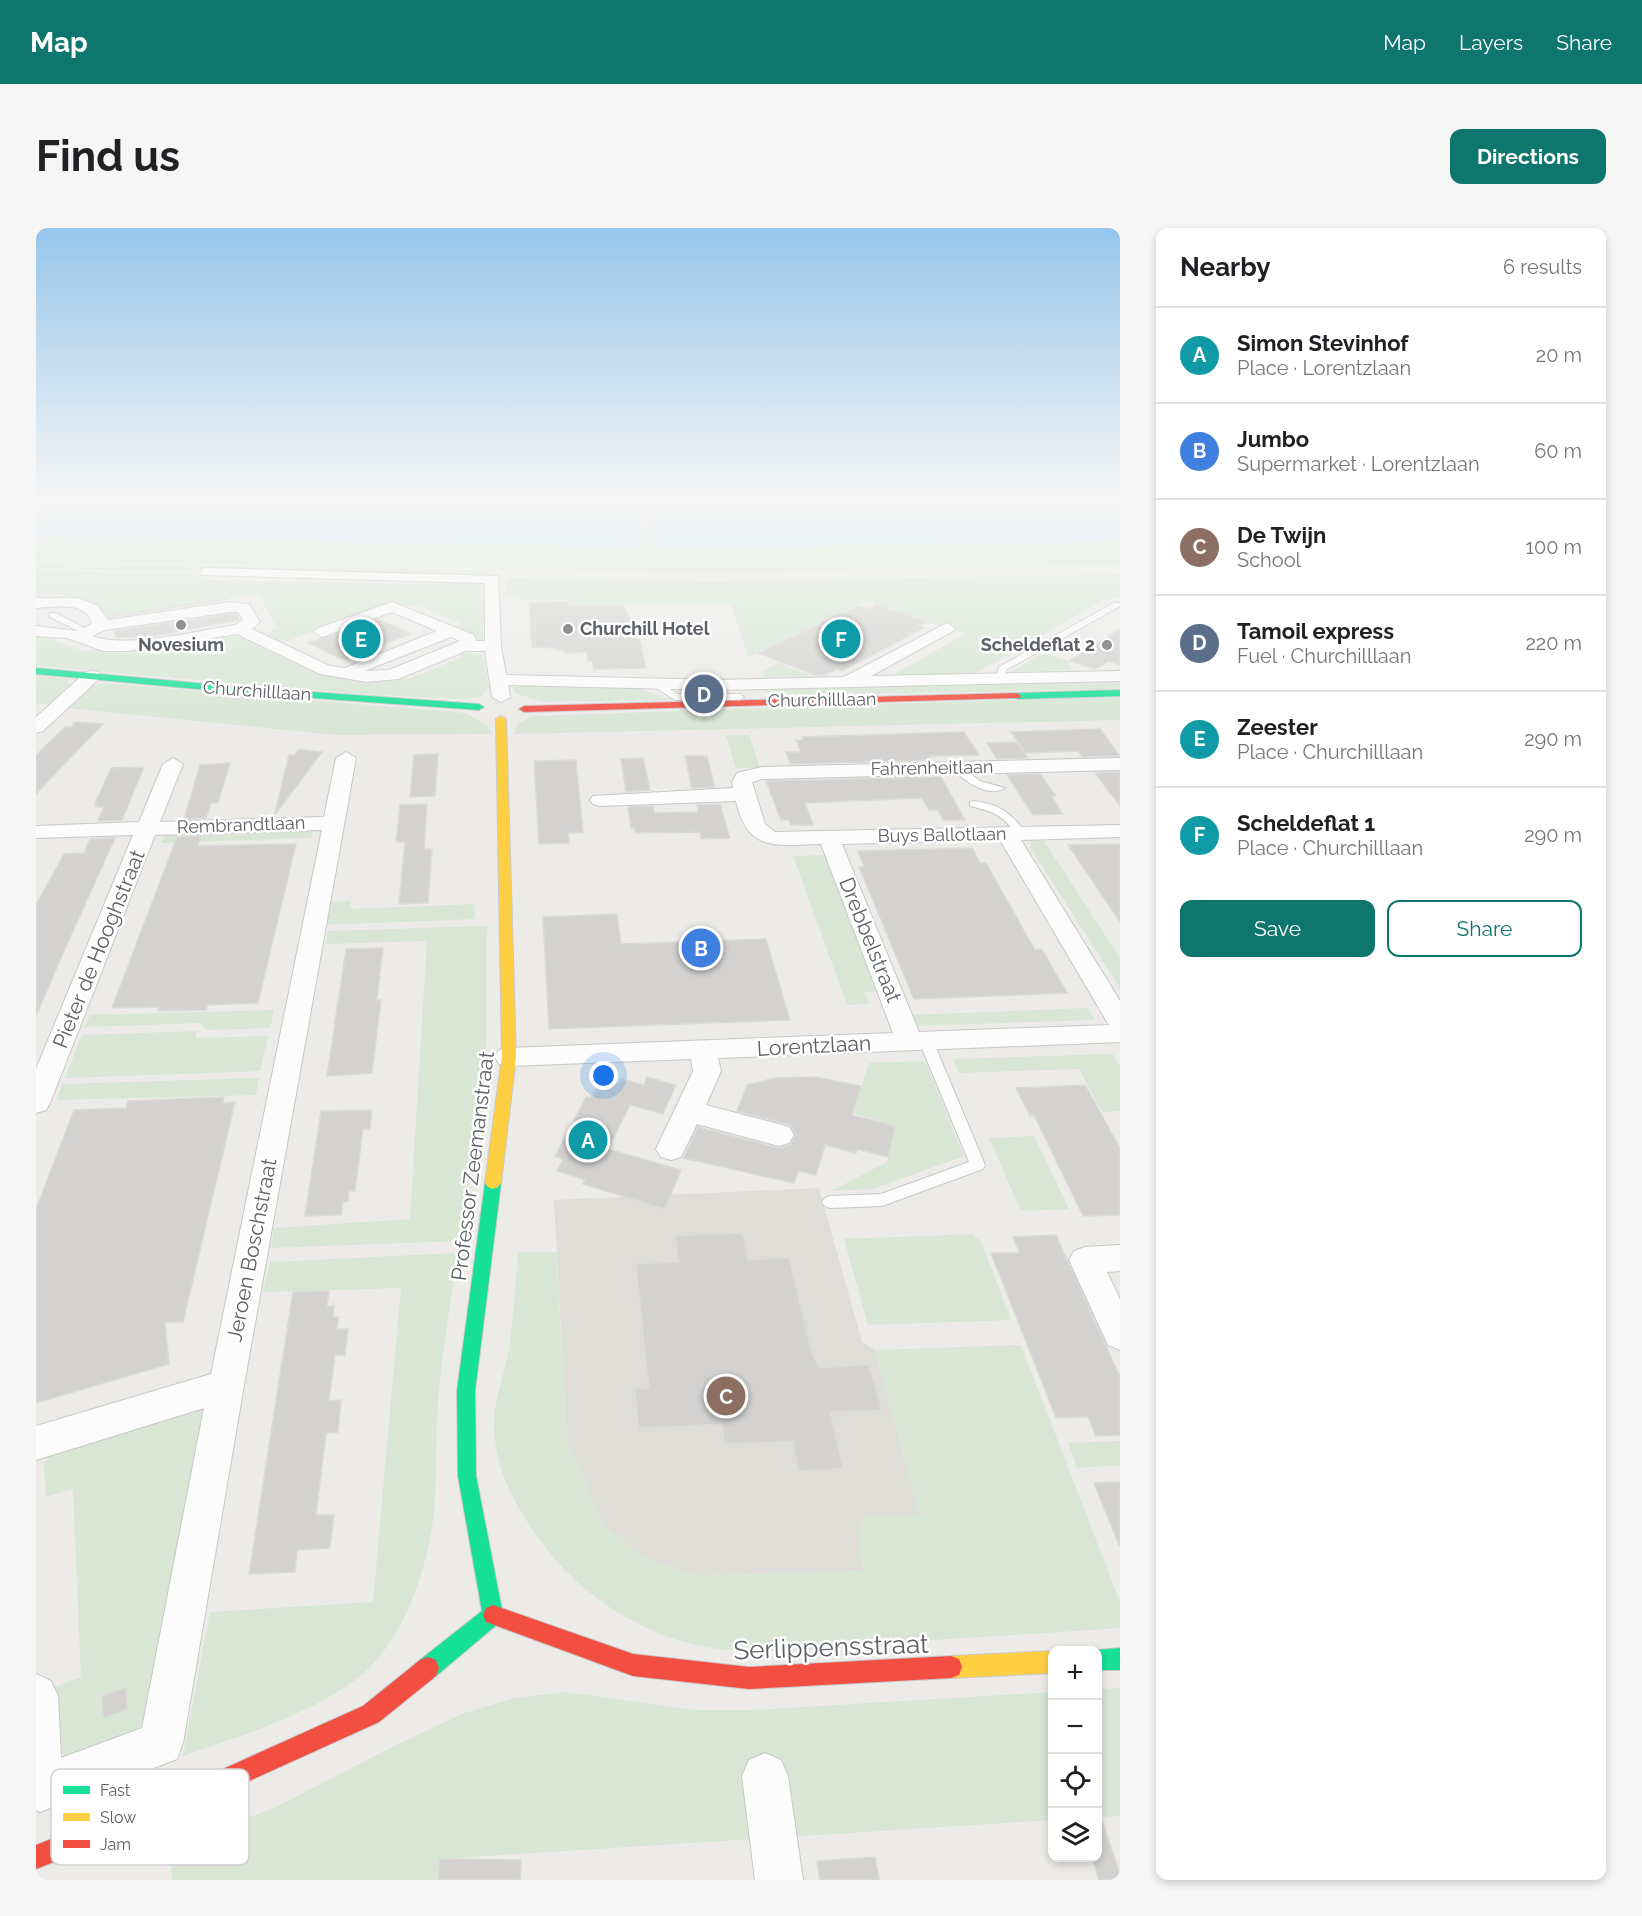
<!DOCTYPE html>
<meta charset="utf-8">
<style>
body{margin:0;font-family:Raleway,sans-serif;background:#f6f6f6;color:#202124}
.controls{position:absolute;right:18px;bottom:18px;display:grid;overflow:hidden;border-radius:12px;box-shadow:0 3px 9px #0003}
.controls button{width:54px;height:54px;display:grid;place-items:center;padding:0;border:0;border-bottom:2px solid #e0e0e0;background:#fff;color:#202124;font:30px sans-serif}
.you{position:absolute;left:568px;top:848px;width:21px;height:21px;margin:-15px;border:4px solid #fff;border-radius:50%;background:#1a73e8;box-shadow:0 0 0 9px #1a73e833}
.badge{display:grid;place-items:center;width:39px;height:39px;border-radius:50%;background:#0f766e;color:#fff;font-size:20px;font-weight:700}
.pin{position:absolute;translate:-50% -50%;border:3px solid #fff;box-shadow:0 2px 6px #0006}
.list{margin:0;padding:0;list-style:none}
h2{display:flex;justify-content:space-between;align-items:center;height:78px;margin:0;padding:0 24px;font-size:26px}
h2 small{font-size:20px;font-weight:400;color:#757577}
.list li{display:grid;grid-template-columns:39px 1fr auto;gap:18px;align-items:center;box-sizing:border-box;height:96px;padding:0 24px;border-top:2px solid #e0e0e0}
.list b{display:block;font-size:22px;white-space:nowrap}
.list p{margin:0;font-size:20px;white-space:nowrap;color:#757577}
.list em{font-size:20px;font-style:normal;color:#757577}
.actions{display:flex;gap:12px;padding:18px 24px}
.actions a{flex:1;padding:14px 0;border:2px solid #0f766e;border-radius:12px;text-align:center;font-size:21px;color:#0f766e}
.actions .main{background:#0f766e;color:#fff}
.icon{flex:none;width:33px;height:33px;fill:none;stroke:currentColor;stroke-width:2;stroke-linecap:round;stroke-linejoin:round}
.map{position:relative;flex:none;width:1084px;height:1652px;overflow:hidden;border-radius:12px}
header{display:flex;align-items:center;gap:36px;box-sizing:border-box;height:84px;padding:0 30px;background:#0f766e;color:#fff}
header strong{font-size:28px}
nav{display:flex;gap:33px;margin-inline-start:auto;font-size:21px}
.intro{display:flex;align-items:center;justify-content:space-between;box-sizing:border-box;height:144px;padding:0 36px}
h1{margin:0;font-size:42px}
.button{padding:15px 27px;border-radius:12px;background:#0f766e;color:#fff;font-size:21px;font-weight:700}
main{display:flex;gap:36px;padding:0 36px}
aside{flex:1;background:#fff;border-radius:12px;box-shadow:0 3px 9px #0003}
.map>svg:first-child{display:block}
.education{fill:#dfddd8}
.green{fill:#d7e7d4}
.water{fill:#bfe0f3}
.building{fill:#d3d2d1;stroke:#dbdad7;stroke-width:1.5}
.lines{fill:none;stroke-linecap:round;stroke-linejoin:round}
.lane-casing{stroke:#c7c7c7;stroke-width:2}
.street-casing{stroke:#c7c7c7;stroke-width:2}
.fast-casing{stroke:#c9c9c9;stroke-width:2}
.slow-casing{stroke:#c9c9c9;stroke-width:2}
.jam-casing{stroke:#c9c9c9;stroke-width:2}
.lane{fill:#fcfcfc;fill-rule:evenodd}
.street{fill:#fcfcfc;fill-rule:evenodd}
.fast{fill:#16e098;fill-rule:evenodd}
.slow{fill:#ffcf43;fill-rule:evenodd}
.jam{fill:#f24e42;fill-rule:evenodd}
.poi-dot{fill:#8f9193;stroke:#fff;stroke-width:2}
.labels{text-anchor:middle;stroke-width:5;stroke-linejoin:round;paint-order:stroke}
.far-poi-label{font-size:18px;font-weight:bold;fill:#5d6165;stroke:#fff;text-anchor:start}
.far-street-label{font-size:18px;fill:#5d6165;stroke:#fff}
.street-label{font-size:21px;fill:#5d6165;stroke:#fff}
.near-street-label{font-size:26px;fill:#5d6165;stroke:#fff}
.key{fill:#fff;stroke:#ced0d1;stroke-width:1.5}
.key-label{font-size:16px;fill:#5d6165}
</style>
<header>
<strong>Map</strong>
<nav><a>Map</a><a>Layers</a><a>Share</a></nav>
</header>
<div class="intro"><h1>Find us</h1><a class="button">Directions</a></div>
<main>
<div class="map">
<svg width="1084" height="1652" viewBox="0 0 1084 1652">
<rect width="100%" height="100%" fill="#ecebe8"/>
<path class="education" d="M783 960 826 1114 839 1122 884 1286 823 1312 828 1342 663 1348 610 1331 567 1297 531 1213 518 972Z"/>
<path class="green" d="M0 273H1084V337L681 344 0 333Z
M0 335 453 342V347L447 348 0 341Z
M0 343 170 346 165 352 375 356 377 352 446 353 450 356V415L440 414 417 399 425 395 380 377C368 381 357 376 344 378L246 415 230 405 241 400 222 366 68 388 25 372 29 366H0Z
M1084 346V370L1069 371 940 445 863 447 861 445 929 406 830 373 713 429 694 375 533 378 531 371 483 372 482 368H469L470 352 480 350 680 354Z
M7 405 27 407 17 412 51 424 62 419 88 420 89 425 183 411 182 406H207L332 453H349L362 449 370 452 426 429 421 425 446 426 453 459 446 468 429 471 324 466 0 438V409Z
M1007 425 1030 432 1036 442 975 444Z
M743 435 780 450 731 451 724 445Z
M0 447 32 451 33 458 15 476H0Z
M1084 451V461L774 467 727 464 740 459Z
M67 455 430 485 451 498 456 506 299 507 30 480 53 459Z
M482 457 604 461 636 472 507 474 478 465 477 460Z
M1084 468V492L478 506 482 496 496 488Z
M690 507H713L724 540H700Z
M277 601 275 610 125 615 129 606Z
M996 613H1008L1084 730V760L994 619Z
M789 627 843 763 828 764 833 776 811 777 757 628Z
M315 673 314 681 439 676V691L289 697 293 674Z
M451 698 450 840 424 1013 235 1020 238 1000 374 991 391 713 290 716 292 703Z
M1052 780 1059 792 878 798 873 787Z
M238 782 234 800 170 802 165 795 49 799 54 787Z
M161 803 159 810 232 808 224 843 29 850 46 807Z
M1077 826 1084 838V883L1066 884 1043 841 923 845 917 831Z
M889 833 928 928 837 961 795 963 851 934 859 898 817 885 833 835Z
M223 850 220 867 20 872 27 856Z
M998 908 1033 981 985 983 953 910Z
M936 1006 945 1013 975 1092 832 1097 808 1011Z
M482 1024H520L531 1213 567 1297 610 1331 663 1348 828 1342 823 1312 828 1288 884 1286 839 1122 985 1117 1084 1374V1400C1010 1405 937 1410 863 1414 804 1418 742 1427 683 1421 613 1413 543 1368 503 1311 480 1279 460 1243 458 1202 457 1176 466 1154 471 1130 478 1096 479 1059 482 1024Z
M421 1025C415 1074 406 1124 402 1173 399 1215 402 1259 396 1300 388 1347 370 1401 337 1436 296 1480 204 1508 147 1528L174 1384 337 1374 365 1060 227 1064 234 1034Z
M171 1176 132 1381 104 1502 32 1531 22 1522 15 1460 45 1449 37 1261 10 1269 8 1237 16 1221Z
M1084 1213V1237L1041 1240 1032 1215Z
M1084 1460V1588L1062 1589V1461Z
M530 1464 659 1482H716L1016 1464V1592L404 1631 402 1652H136L134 1621 242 1578 360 1517 426 1486 477 1470Z"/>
<path class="water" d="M0 273H607L602 319 0 308Z
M620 273H1084V313L619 320 616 315Z"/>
<path class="building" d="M193 371 74 389 73 388 156 376Z
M531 374V378H588L595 393H599L610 440 558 441 556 433H552L551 424 529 425V422H520V420L496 419 493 375Z
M840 377 892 394 882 398 888 400 806 443 801 441 789 447H779L722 425 823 378 833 381Z
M194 386H201L203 392 119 408 80 410 78 403Z
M342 391 375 406 307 432 272 415Z
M1084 401V437L1073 433 1060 441 1033 433Z
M39 494 67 496 0 566V527L29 499H35Z
M1064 501 1084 528 1047 529 1042 523 990 525 975 504Z
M928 504 943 527 894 528 896 532 754 536 750 524H765L760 512H767L766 509Z
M981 514 992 530 961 531 951 515Z
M263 521 286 524 238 588 253 527H259Z
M402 526 399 568 374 569 378 527Z
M649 528H671L679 559 656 560Z
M607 530 614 562 590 564 585 531Z
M540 532 547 604 532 605 533 615 503 616 498 533Z
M194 535 182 575H175L170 590 148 591 164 537Z
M108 539 86 592 62 593 68 579H60L62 576H59L75 540Z
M1084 544V578L1059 545Z
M1004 546 1020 568H1015L1027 586 997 587 971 547Z
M905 549 929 592H907L902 582H893L886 570 769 575 777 597H755L753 592H745L730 553Z
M391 576 388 621H396L392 675 363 676 369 614H360L364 577Z
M684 576 694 610 665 611 664 604 600 605 599 600H595L592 579 617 578 619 585 662 584 661 577Z
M165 608 162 618 260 616 222 775 171 777 170 782 122 783 123 779 76 780 141 609Z
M79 610 28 723 0 788V677L28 626 48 625 54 611Z
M1084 616V694L1032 617Z
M936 620 944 635H950L999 722 1006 721 1031 765 878 771 823 639H828L822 623Z
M581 686 585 716 730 711 754 792 513 801 507 689Z
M347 720 341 772H345L336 845 291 848 310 721Z
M611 849 640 857 627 886 594 877 572 921 645 942 629 981 547 956 549 952 521 943 527 931 519 928 550 869 555 870 566 851 583 856 585 851 608 857Z
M780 849 825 858 816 887 859 898 852 929 821 921 820 925 789 917 780 947 762 943 758 955 647 930 662 899 742 920 754 917 760 906 754 897 701 883 711 857 739 850Z
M1049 857 1084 920V987L1047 988 998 887 994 888 980 860Z
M188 869 186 875 199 874 147 1094H129L133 1136 0 1175V981L38 882 90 880 92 873Z
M336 882 334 901H327L319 963H313L312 973 307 974 305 987 269 988 285 883Z
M706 1005 712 1032 753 1030 775 1123 783 1140 833 1137 846 1182 794 1184 807 1240 763 1243 757 1213 689 1216 686 1196 603 1200 599 1161 613 1160 600 1036 643 1034 639 1008Z
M1020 1007 1084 1149V1207L1060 1208 1052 1189 1020 1190 955 1025H984L977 1009Z
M293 1063 291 1078H298L297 1089H303L301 1101H312L309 1127H299L293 1173 305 1172 302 1204 290 1205 280 1287H298L294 1320 261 1322 259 1344 213 1346 257 1064Z
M1084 1254V1317H1083L1058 1255Z
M90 1460 91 1481 67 1490 66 1468Z
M1065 1590 1084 1646V1652H1063L1056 1629H1062V1591Z
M839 1629 843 1652H784L781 1633Z
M404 1631 485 1632 484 1652H402Z"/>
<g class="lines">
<g class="lane-casing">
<path id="lane" d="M1078 375H1084V378L970 442 967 453 960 451 963 439Z
M14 385H20L56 404 49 406 14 389Z
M619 455H625L641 466H704L708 469 704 472H639L619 459Z
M922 537 944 553 969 560C954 570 928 554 919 542V538Z
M938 573C963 576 976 585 990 606L985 609 981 608C967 587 959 584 934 578V574Z
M890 809 897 813 949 937 947 941 846 978 794 980 789 978 786 974 789 970 794 968 845 966 933 934 883 813Z"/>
</g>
<g class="street-casing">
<path id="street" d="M171 340 462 348 465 418 470 447 680 452 808 449 911 395 919 400 917 403 835 448 1084 443V453L680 462 472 457 474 469 465 474 456 469 449 423H430L362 451 331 454 284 446 201 406 91 423H68L31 410 0 408V398L42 403 56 396C50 372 19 379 0 380V370H41L61 377 72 392 194 374 213 376 224 394 216 401 294 438 309 440 401 403 356 384 292 407 286 409 278 404 280 401 356 374 438 407 440 413H449V355L166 347 164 344 166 341ZM194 384H202L207 392 199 397C160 403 91 421 56 408L69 402ZM415 409 424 413 353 442 328 443Z
M56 443 62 444 65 448 62 452 7 503 0 505V489L50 444Z
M310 524 320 530 208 1157 147 1515 141 1531 4 1584 0 1582V1446L15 1453 22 1468 25 1530 106 1500 168 1180 0 1232V1198L175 1146 286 602 119 607 14 875 10 882 0 885V841L97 607 0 610V598L103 594 127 536 137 530 147 536 124 594 288 589 300 530Z
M1084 530V542L726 551 716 554 729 596 739 604 1084 597V609L985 612 1084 773V814L682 830 685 843 670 877 753 899 758 907 753 915 743 918 661 896 645 929 635 932 625 929 620 921 657 843 655 831 473 838 463 836 459 829 463 822 473 820 857 805 785 616C740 617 712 625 700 573L564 578 557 576 554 572 557 568 697 560 696 554 701 545 726 539ZM964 612 1071 794 1073 797 883 804 806 616Z
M1084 1017V1043L1071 1044 1084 1071V1122L1072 1117 1033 1032 1038 1023 1049 1019Z
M729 1525 745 1532 752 1548 767 1652H719L706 1548 713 1532Z"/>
</g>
<g class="fast-casing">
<path id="fast" d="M0 440 193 458 443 476 448 479 443 482 193 464 0 446Z
M1084 462V468L981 471 977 468 981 465Z
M457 949 462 951 465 955 439 1163 440 1248 467 1387 464 1394 400 1448 392 1451 384 1448 381 1440 384 1432 446 1383 422 1248 421 1163 449 955 452 951Z
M1084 1420V1442H1062V1422H1059Z"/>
</g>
<g class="slow-casing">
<path id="slow" d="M465 488 470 491 480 829 465 955 462 959 457 961 452 959 449 955 466 829 460 491Z
M1017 1423V1445L915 1450 907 1447 904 1439 907 1431 915 1428Z"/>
</g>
<g class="jam-casing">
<path id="jam" d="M981 465 985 468 984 470 488 484 483 481 488 478Z
M457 1377 597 1426 713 1439 915 1428 923 1431 926 1439 923 1447 915 1450 713 1461 597 1448 450 1394 447 1387 450 1380Z
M392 1429 400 1432 403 1440 400 1448 343 1494 149 1582 0 1641V1617L136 1564 327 1478 384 1432Z"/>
</g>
<use href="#lane" class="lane"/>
<use href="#street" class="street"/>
<use href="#fast" class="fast"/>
<use href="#slow" class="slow"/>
<use href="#jam" class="jam"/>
</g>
<linearGradient id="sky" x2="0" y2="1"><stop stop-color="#97c6ec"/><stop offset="0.54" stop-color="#f6f6f5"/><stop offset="1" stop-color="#f6f6f5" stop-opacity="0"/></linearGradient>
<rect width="1084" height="504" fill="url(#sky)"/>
<g class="poi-dot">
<circle cx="145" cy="397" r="6"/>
<circle cx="532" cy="401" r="6"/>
<circle cx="1071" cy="417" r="6"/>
</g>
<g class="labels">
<g class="far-poi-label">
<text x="544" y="407">Churchill Hotel</text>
<text x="145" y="423" text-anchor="middle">Novesium</text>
<text x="1059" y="423" text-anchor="end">Scheldeflat 2</text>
</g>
<g class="far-street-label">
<text transform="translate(221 463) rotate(4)" y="6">Churchilllaan</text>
<text transform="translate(786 472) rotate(-1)" y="6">Churchilllaan</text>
<text transform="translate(896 540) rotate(-1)" y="6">Fahrenheitlaan</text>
<text transform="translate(205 597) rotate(-2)" y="6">Rembrandtlaan</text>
<text transform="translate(906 607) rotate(-1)" y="6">Buys Ballotlaan</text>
</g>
<g class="street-label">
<text transform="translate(834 712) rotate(68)" y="7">Drebbelstraat</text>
<text transform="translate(63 721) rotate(-68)" y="7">Pieter de Hooghstraat</text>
<text transform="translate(778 818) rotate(-3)" y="7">Lorentzlaan</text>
<text transform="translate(437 938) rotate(-83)" y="7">Professor Zeemanstraat</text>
<text transform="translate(216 1022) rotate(-79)" y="7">Jeroen Boschstraat</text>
</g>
<g class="near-street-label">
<text transform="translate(795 1419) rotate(-2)" y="9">Serlippensstraat</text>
</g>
</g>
<rect x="15" y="1541" width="198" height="96" rx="9" class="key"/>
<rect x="27" y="1558" width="27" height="8" fill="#16e098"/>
<rect x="27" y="1585" width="27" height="8" fill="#ffcf43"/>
<rect x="27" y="1612" width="27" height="8" fill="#f24e42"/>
<g class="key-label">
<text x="64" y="1568">Fast</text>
<text x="64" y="1595">Slow</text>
<text x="64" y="1622">Jam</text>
</g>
</svg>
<div class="controls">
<button>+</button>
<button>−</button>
<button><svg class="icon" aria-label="locate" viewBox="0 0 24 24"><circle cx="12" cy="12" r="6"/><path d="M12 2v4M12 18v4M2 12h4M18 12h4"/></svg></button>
<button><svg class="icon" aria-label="layers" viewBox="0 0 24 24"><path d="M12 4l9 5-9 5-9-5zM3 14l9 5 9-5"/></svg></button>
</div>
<div class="you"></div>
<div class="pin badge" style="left:552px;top:912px;background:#0f9aa8">A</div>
<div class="pin badge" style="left:665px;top:720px;background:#3f7fe0">B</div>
<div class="pin badge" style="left:690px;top:1168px;background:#8d6e63">C</div>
<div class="pin badge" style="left:668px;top:466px;background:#5c6f8a">D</div>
<div class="pin badge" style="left:325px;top:411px;background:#0f9aa8">E</div>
<div class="pin badge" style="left:805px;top:411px;background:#0f9aa8">F</div>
</div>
<aside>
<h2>Nearby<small>6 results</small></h2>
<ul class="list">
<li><span class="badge" style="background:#0f9aa8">A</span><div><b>Simon Stevinhof</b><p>Place · Lorentzlaan</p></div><em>20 m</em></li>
<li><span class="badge" style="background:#3f7fe0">B</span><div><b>Jumbo</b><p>Supermarket · Lorentzlaan</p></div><em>60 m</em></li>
<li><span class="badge" style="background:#8d6e63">C</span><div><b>De Twijn</b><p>School</p></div><em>100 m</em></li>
<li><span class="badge" style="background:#5c6f8a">D</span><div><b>Tamoil express</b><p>Fuel · Churchilllaan</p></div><em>220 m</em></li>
<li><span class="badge" style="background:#0f9aa8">E</span><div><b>Zeester</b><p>Place · Churchilllaan</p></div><em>290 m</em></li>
<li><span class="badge" style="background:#0f9aa8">F</span><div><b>Scheldeflat 1</b><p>Place · Churchilllaan</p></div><em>290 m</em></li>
</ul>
<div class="actions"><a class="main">Save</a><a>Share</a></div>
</aside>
</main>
